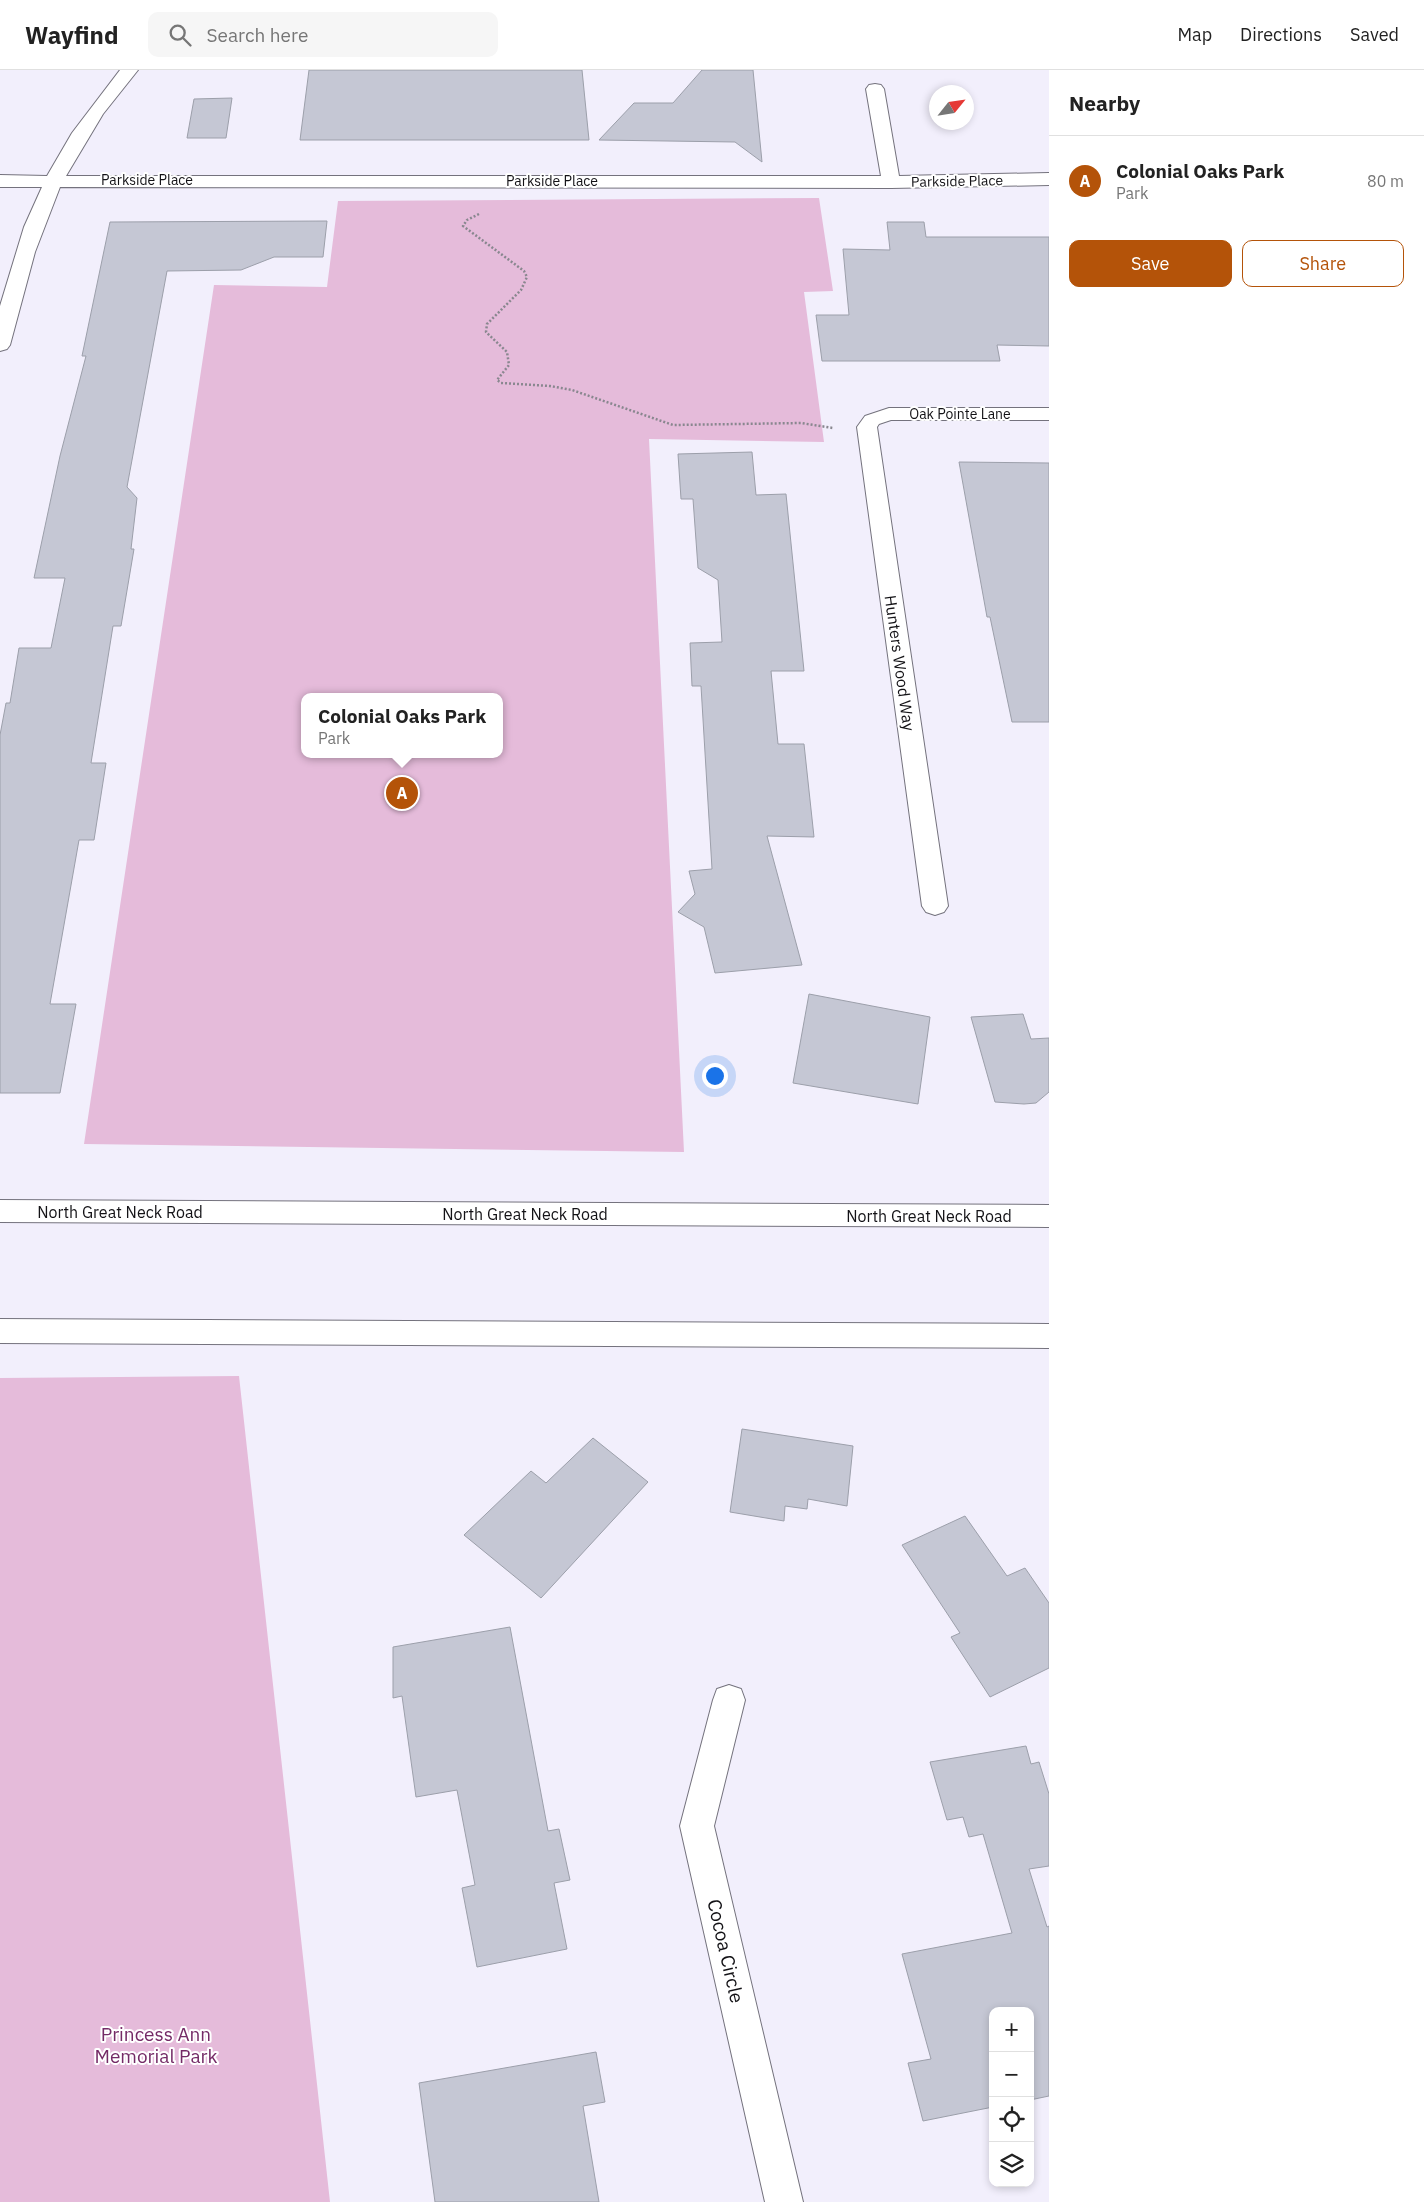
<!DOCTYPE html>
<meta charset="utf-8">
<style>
body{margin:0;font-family:"IBM Plex Sans",sans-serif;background:#f6f6f6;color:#222}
.controls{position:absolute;right:15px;bottom:15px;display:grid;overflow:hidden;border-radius:10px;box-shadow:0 2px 8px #0003}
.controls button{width:45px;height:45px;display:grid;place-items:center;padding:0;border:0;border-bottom:1px solid #e0e0e0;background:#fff;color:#222;font:25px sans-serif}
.compass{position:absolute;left:929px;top:15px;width:45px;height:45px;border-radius:50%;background:#fff;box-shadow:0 2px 8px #0003;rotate:60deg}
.you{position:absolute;left:714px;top:1005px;width:18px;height:18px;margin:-12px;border:4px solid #fff;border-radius:50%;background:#1a73e8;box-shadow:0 0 0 8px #1a73e833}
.badge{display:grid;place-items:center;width:32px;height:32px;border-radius:50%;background:#b45309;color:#fff;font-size:16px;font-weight:700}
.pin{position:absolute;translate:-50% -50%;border:2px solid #fff;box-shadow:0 1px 5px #0006}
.popup{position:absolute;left:301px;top:623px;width:202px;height:65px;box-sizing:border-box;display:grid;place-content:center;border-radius:10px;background:#fff;filter:drop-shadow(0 1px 4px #0005);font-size:16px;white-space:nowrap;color:#767676}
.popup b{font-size:19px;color:#222}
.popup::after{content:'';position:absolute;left:50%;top:100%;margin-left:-10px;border:10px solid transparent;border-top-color:#fff}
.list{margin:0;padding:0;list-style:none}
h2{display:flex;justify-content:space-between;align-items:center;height:65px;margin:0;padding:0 20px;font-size:21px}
h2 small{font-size:16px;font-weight:400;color:#767676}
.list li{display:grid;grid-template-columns:32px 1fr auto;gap:15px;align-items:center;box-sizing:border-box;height:90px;padding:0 20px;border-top:1px solid #e0e0e0}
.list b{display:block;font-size:19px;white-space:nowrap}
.list p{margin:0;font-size:16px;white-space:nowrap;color:#767676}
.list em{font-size:16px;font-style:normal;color:#767676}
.actions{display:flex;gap:10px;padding:15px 20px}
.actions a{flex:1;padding:11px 0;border:1px solid #b45309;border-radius:10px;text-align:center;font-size:18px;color:#b45309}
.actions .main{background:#b45309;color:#fff}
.icon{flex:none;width:28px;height:28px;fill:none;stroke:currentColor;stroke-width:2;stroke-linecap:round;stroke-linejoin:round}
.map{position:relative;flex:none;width:1049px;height:2132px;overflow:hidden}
header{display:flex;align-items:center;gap:30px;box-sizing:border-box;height:70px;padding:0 25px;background:#fff;border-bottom:1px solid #e0e0e0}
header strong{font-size:24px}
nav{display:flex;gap:28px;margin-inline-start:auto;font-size:18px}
.search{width:350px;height:45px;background:#f6f6f6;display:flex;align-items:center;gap:12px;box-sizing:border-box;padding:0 18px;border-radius:10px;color:#767676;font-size:19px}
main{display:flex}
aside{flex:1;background:#fff}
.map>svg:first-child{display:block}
.green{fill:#e5bbda;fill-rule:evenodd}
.building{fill:#c5c7d4;stroke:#9c9faa}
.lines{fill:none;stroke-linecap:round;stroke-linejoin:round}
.minor-casing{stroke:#74727d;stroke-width:2}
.primary-casing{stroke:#74727d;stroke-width:2}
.path{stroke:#89878f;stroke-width:2.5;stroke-dasharray:2 2;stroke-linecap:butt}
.minor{fill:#fff;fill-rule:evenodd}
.primary{fill:#fff;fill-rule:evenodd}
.labels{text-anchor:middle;stroke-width:4;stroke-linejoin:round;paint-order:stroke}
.far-street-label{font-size:14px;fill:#131216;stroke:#fff}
.street-label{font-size:16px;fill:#131216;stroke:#fff}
.near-street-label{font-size:19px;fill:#131216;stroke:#fff}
.near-park-label{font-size:19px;fill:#742a66;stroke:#fff}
</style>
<header>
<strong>Wayfind</strong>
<div class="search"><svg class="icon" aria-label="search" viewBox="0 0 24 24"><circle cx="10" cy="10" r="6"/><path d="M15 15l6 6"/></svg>Search here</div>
<nav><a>Map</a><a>Directions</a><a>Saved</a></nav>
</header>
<main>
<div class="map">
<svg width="1049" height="2132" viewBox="0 0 1049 2132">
<rect width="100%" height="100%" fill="#f2effc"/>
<path class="green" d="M819 128 833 221 804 222 824 372 649 369 684 1082 84 1074 214 215 327 217 338 131ZM304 627H500V684H304Z
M239 1306 330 2132H0V1308Z"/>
<path class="building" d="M309 0H582L589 70H300Z
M702 0H753L762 92 735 72 599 70 634 33H673Z
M232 28 226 68H187L194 29Z
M327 151 323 187H274L241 200 167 201 127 417 137 428 131 479H134L121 556H113L91 693H106L94 770H79L50 934H76L60 1023H0V665L6 633H10L19 578H51L65 508H34L60 386 86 286H82L110 152Z
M887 152H924L926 167H1049V276L997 275 1000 291H822L816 245H849L843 179 890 180Z
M752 382 756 425 786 424 804 601H771L778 674H804L814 767 767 766 802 895 715 903 704 857 678 842 695 824 689 801 712 799 701 616H692L690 573 722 572 718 510 698 498 693 429H681L678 384Z
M959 392 1049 393V652H1012L990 547H987Z
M809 924 930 947 918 1034 793 1013Z
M1023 944 1031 969 1049 968V1022L1036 1033 1024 1034 995 1032 971 947Z
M742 1359 853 1376 847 1436 808 1429 807 1439 785 1436 784 1451 730 1442Z
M593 1368 648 1412 541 1528 464 1465 531 1401 546 1413Z
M965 1446 1007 1506 1025 1498 1049 1533V1598L990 1627 951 1567 960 1563 902 1475Z
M510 1557 548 1761 559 1759 570 1810 554 1813 567 1879 477 1897 462 1818 475 1815 457 1720 416 1727 402 1626 393 1628V1577Z
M1026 1676 1031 1694 1039 1692 1049 1724V1796L1029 1799 1047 1857 1049 1856V2026L1030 2030V1941H993V2037L923 2051 908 1993 931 1989 902 1884 1012 1863 983 1764 969 1767 963 1747 947 1750 930 1692Z
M596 1982 605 2032 583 2036 599 2132H435L419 2013Z"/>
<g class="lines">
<g class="minor-casing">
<path id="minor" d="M120 0H138L103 44 66 106H881L866 19 869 15 875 14 881 15 884 19 899 106 1049 103V115L891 118 60 117 35 182 10 275 7 279 0 281V236L24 157 42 117H0V105L47 106 72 63Z
M889 338H1049V350H891L879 354 877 357 948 836 944 842 935 845 926 842 922 836 857 357 865 346Z
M729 1615 741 1619 745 1630 714 1756 803 2132H765L680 1756 713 1630 717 1619Z"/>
</g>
<g class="primary-casing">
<path id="primary" d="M0 1130 1049 1135V1157L0 1152Z
M0 1249 1049 1254V1278L0 1273Z"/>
</g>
<path class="path" d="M479 144 467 150 463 156 524 201 527 207 521 220 487 254 486 262 507 282 509 295 497 310 501 313 550 316 572 320 673 355 801 353 833 358"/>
<use href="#minor" class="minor"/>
<use href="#primary" class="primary"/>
</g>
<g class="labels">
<g class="far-street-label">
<text x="147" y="115">Parkside Place</text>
<text x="552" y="116">Parkside Place</text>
<text transform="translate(957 111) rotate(-1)" y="5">Parkside Place</text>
<text x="960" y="349">Oak Pointe Lane</text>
</g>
<g class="street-label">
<text transform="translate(900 593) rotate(82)" y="6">Hunters Wood Way</text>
<text x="120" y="1148">North Great Neck Road</text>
<text x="525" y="1150">North Great Neck Road</text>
<text x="929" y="1152">North Great Neck Road</text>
</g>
<g class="near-street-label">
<text transform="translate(726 1881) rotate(77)" y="7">Cocoa Circle</text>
</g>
<g class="near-park-label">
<text x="156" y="1971">Princess Ann<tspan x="156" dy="22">Memorial Park</tspan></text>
</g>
</g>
</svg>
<div class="controls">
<button>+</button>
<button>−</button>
<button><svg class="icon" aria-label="locate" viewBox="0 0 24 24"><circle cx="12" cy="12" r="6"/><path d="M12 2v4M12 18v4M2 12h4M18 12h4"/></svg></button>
<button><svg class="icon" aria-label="layers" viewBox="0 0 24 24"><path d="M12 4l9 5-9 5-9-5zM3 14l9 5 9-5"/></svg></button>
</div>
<svg class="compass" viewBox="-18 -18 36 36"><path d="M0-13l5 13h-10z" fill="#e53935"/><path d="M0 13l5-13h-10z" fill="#767676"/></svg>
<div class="you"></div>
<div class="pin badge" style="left:402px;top:723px">A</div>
<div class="popup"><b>Colonial Oaks Park</b>Park</div>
</div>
<aside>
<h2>Nearby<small></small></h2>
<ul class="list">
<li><span class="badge">A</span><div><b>Colonial Oaks Park</b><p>Park</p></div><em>80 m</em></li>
</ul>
<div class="actions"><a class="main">Save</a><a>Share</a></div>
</aside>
</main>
